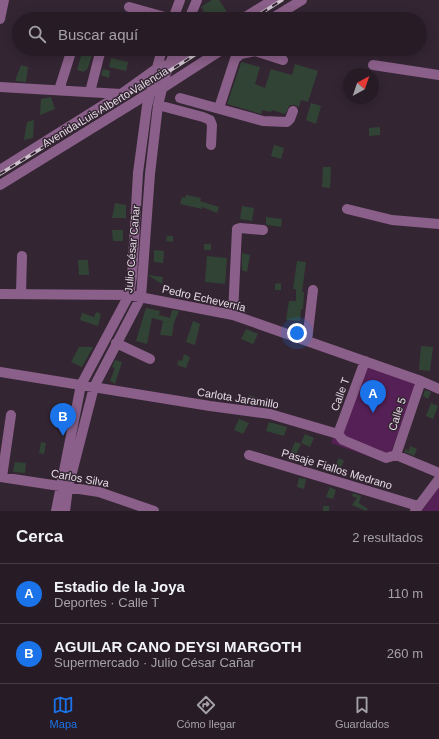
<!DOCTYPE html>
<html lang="es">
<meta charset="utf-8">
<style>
body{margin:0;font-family:Arial,sans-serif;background:#332932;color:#f1f3f6}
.compass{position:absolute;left:343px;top:68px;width:36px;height:36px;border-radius:50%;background:#271c26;box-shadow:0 2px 10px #0003;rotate:40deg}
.you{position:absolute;left:297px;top:333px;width:14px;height:14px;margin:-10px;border:3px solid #fff;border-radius:50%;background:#1a73e8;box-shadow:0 0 0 6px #1a73e833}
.badge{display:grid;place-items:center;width:26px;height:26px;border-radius:50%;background:#1a73e8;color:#fff;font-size:13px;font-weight:700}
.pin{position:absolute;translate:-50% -33px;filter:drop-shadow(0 1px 2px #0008)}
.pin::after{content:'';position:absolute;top:21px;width:14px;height:12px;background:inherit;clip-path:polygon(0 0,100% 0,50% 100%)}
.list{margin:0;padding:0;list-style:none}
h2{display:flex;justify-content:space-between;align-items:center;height:52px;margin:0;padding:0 16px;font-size:17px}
h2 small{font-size:13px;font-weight:400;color:#a4a1a7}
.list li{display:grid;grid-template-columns:26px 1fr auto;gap:12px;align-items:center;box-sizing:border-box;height:60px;padding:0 16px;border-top:1px solid #433a43}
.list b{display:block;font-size:15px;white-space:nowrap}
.list p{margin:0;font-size:13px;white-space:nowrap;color:#a4a1a7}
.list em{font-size:13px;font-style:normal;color:#a4a1a7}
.icon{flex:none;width:22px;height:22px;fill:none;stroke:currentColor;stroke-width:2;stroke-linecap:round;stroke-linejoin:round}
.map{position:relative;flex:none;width:439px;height:511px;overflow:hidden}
.search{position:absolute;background:#271c26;box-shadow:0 2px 10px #0003;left:12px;right:12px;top:12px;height:44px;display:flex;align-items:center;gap:10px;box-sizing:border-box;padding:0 14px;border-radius:22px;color:#a4a1a7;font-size:15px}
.sheet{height:172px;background:#271c26}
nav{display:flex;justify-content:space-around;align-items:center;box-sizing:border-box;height:56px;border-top:1px solid #433a43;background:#271c26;font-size:11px;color:#a4a1a7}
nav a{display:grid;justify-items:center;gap:2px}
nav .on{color:#1a73e8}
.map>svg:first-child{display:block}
.green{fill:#552055}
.building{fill:#314335}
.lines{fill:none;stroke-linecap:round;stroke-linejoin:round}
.minor{stroke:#8a5f89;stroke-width:10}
.rail-casing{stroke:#ccc1cc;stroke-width:3.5}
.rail{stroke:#342533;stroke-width:2;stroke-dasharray:6;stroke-linecap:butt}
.labels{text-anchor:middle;stroke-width:3;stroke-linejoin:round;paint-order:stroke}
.street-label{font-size:11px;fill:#e6dce6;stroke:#342533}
</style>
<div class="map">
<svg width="439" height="511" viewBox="0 0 439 511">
<rect width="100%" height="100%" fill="#342533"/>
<path class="green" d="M359 363 416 384 387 463 331 443Z
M439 484V511H422Z"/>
<path class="building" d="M212 0H219L227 12 216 19H196L198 15 204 11 201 7Z
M14 30 19 31V39L13 38Z
M83 49H90L89 50 93 52 87 70H85L84 72 77 70Z
M111 58 128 62 126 71 109 67Z
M242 62 260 67 255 84 265 88 271 69 292 75 295 64 318 71 308 102 301 100 299 107 295 105H290L285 114 272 110 271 112 262 110 261 114 227 104 241 63Z
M21 65 28 67 26 82 15 81Z
M103 69 110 71 109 78 101 75Z
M51 97 55 109 40 115 41 99Z
M311 103 321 106 316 124 306 120Z
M34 120 33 138 24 140 27 122Z
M380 127V135L369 136V128Z
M274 145 284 148 281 159 271 156Z
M323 167H331L330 188 322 187Z
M186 195 201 198 200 201 219 207 217 213 202 207V209L180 204 182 197 185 198Z
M115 203 126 205V218H112Z
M242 206 254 208 252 221 240 219Z
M266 217 282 219 281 227 267 225 266 224Z
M112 230H123V241H113Z
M167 236H173V242L166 241Z
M204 244H211V250H204Z
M154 250 164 251 163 263 154 262Z
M242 253 250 255 247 272 242 270Z
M207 256 227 258 225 284 205 282Z
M78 260H88L89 275H79Z
M297 261 306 262 302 292H304L303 309H301L300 321 286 320 289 301H296V289H293Z
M149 275 163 277 162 284 149 276Z
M281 283V290H275V284Z
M146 308 160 311 159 315 170 318 172 310 179 311 174 323 172 336 160 335 163 321 152 318 147 344 136 341Z
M96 312 101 314 98 326 80 320 82 313 94 317Z
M193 321 200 324 195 345 186 342Z
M246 329 258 334 253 344 241 339Z
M421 346 433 347 430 371 419 370Z
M79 347H93L82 367 71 362Z
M184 354 190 357 186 368 177 365 179 360 182 361Z
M115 360 122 362 115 384 110 381 115 368 112 367Z
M425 390 431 392 428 399 423 396Z
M249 395 259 398 257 406 246 404Z
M431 403 438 406 433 419 426 416Z
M239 419 249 423 243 434 234 430Z
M269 422 287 427 284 436 266 431Z
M305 434 314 438 310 447 301 443Z
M41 442 46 443 44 454 39 453Z
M295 442 301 444 293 461 287 460Z
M410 446 417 449 414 456 405 452V449L409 451Z
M339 458 344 461 340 469 335 466Z
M15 462 26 463 25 473 13 472Z
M299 478 306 479 304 489 297 487Z
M330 487 336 490 333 499 326 497Z
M353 493 361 496 359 503 368 509 366 511 352 505 357 498 352 496Z
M323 506H329V511H323Z"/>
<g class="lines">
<path class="minor" d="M129 7 172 19
M0 19 4 0
M173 19 180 0
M189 19 197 0
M242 19 273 0
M271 19 302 0
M252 49 255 51 283 60
M373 65 439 75
M0 87 121 94 156 69 170 64 194 49
M59 90 72 49
M90 92 101 49
M180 98 263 121 287 122 290 119 293 111
M158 105 203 117 210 120 212 125 211 145
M219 108 235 59 241 54 255 51
M0 170 121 94
M0 185 151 92 164 87 223 49
M347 209 392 220 439 224
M0 294 129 295 233 315 421 381 439 389
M21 294 22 256
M233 315 237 229 240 228 263 230
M307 341 313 290
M116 343 150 359
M0 372 210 406 270 414 338 434 343 440 386 458 396 455 439 473
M338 434 365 361
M249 455 418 506
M396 455 421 381
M0 477 99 492 154 511
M2 477 11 415
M56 511 81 385 129 295 132 277 138 173 147 106 162 49
M65 511 68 488 94 387 141 297 150 174 158 105 166 73 176 49
M415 511 439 479"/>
<g class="rail-casing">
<path id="rail" d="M252 19 282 0
M0 174 153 79 166 73 204 49"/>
</g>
<use href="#rail" class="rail"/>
</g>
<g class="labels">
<g class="street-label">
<text transform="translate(105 107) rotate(-31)" y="4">Avenida Luis Alberto Valencia</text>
<text transform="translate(132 249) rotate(-85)" y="4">Julio César Cañar</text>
<text transform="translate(204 298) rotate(13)" y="4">Pedro Echeverría</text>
<text transform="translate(340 394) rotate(-70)" y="4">Calle T</text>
<text transform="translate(238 398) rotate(9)" y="4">Carlota Jaramillo</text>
<text transform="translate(397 414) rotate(-72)" y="4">Calle 5</text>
<text transform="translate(337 469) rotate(17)" y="4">Pasaje Fiallos Medrano</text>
<text transform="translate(80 478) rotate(10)" y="4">Carlos Silva</text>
</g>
</g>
</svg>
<svg class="compass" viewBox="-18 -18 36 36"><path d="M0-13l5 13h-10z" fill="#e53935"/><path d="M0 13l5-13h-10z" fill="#a4a1a7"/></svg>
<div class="you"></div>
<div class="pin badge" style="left:373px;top:413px">A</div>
<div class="pin badge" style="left:63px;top:436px">B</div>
<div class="search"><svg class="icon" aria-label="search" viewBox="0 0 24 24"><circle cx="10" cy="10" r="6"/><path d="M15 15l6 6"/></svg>Buscar aquí</div>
</div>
<section class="sheet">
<h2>Cerca<small>2 resultados</small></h2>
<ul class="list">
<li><span class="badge">A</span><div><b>Estadio de la Joya</b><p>Deportes · Calle T</p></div><em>110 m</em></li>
<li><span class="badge">B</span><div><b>AGUILAR CANO DEYSI MARGOTH</b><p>Supermercado · Julio César Cañar</p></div><em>260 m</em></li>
</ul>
</section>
<nav>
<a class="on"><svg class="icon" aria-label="map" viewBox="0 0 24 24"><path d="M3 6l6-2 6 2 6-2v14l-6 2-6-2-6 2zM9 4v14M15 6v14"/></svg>Mapa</a>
<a><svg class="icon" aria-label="directions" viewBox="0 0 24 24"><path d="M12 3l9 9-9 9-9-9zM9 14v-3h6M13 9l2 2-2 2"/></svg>Cómo llegar</a>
<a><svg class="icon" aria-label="saved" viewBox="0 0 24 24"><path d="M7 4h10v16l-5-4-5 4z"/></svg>Guardados</a>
</nav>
